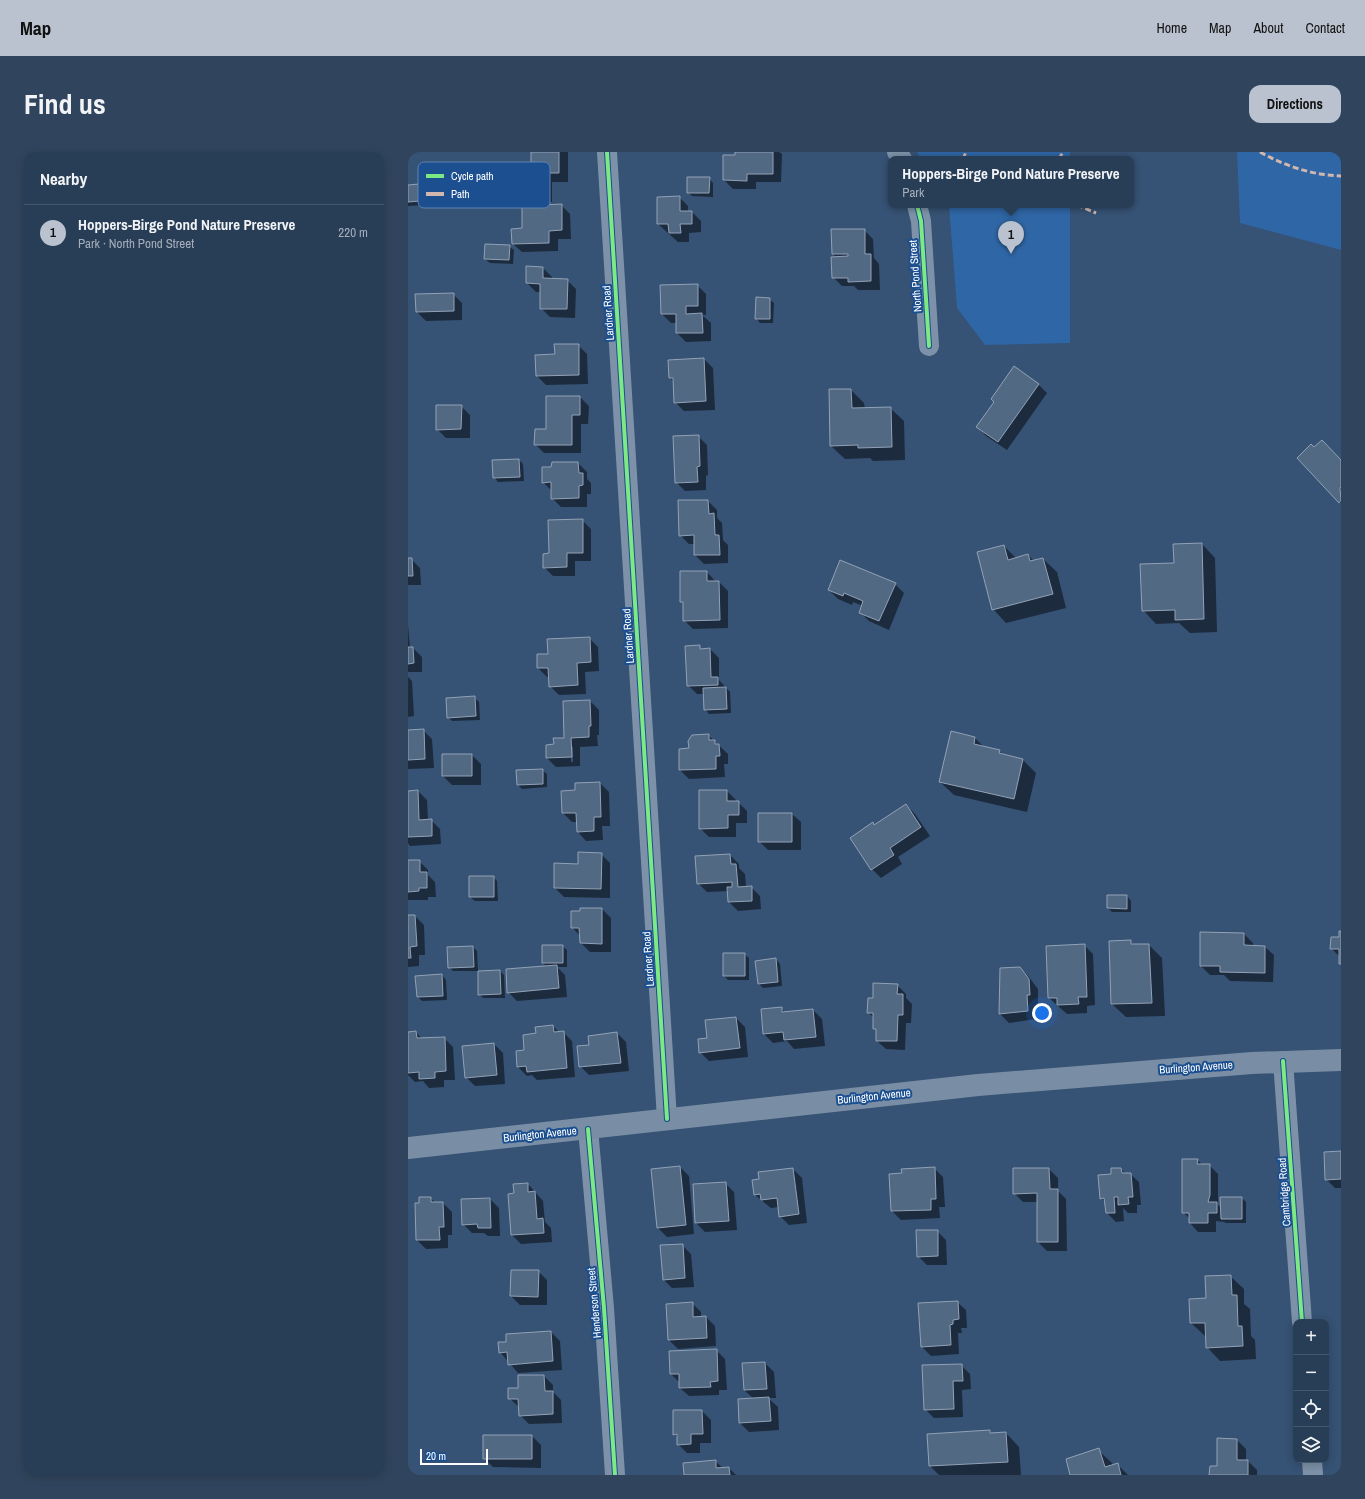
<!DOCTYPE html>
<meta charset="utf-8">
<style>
body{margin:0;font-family:"Archivo Narrow",sans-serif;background:#30455d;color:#f1f3f6}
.controls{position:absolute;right:12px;bottom:12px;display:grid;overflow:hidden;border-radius:8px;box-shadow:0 2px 10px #0003}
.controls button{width:36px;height:36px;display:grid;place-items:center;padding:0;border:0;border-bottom:1px solid #44576d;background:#283e57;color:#f1f3f6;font:20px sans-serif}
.scale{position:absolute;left:12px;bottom:10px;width:68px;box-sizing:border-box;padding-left:4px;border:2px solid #fff;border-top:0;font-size:11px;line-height:14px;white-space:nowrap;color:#fff;-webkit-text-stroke:3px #1b4f8f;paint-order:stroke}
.you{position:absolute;left:634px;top:861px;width:14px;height:14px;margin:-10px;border:3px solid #fff;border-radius:50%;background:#1a73e8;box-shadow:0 0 0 6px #1a73e833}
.badge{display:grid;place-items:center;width:26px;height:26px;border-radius:50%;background:#b9c2ce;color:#111;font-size:13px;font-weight:700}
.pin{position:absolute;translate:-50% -33px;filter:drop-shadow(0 1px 2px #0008)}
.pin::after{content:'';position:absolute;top:21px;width:14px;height:12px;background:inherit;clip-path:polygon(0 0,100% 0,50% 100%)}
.popup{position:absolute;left:480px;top:4px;width:246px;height:52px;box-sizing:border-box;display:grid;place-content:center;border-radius:8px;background:#283e57;filter:drop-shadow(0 1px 3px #0005);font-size:13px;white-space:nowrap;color:#a5aeba}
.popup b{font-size:15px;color:#f1f3f6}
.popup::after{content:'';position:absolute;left:50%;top:100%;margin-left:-8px;border:8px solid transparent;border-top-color:#283e57}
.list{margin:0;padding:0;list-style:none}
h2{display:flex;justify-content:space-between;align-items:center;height:52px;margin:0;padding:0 16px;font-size:17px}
h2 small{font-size:13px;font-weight:400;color:#a5aeba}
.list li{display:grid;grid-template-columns:26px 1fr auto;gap:12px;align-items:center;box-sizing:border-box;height:56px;padding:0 16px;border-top:1px solid #44576d}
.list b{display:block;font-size:15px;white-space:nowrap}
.list p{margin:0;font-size:13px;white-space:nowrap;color:#a5aeba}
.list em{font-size:13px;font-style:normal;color:#a5aeba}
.icon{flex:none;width:22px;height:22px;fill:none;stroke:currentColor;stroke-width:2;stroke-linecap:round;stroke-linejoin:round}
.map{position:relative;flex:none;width:933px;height:1323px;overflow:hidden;border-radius:12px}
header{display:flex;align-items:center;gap:24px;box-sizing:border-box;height:56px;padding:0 20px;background:#b9c2ce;color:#111}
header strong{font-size:19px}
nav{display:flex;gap:22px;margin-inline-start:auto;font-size:14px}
.intro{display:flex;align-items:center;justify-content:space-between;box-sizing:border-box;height:96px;padding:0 24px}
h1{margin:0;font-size:28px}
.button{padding:10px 18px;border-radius:12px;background:#b9c2ce;color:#111;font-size:14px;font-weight:700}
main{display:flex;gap:24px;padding:0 24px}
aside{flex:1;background:#283e57;border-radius:12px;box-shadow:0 2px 10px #0003}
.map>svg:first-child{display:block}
.green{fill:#2f66a5}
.shadow{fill:#0007;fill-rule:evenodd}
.building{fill:#526984;stroke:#92a2b6}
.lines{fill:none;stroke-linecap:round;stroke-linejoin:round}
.minor{stroke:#7d92a8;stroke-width:20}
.secondary{stroke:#798da4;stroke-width:22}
.quiet{stroke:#d1b7ad;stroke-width:3;stroke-dasharray:6 3;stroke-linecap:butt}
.cycleway-casing{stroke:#1b4f8f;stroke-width:6}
.cycleway{stroke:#7ce984;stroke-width:4}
.labels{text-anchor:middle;stroke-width:4;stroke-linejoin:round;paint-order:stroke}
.street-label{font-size:11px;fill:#fff;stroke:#1b4f8f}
.key{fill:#1b4f8f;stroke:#5f84b1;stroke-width:1}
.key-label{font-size:11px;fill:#fff}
</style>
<header>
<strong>Map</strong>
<nav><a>Home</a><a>Map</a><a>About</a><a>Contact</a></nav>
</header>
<div class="intro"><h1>Find us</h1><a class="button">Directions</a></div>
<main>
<aside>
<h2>Nearby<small></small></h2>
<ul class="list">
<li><span class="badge">1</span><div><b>Hoppers-Birge Pond Nature Preserve</b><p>Park · North Pond Street</p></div><em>220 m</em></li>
</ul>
</aside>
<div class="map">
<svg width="933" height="1323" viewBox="0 0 933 1323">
<rect width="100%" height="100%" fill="#365274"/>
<path class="green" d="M509 0H662V7H513Z
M829 0H933V98L832 71Z
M541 53H662V191L577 193 549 156Z"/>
<path class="shadow" d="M124 0H160V30H144V50H121L112 41V22H124Z
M328 0H371L374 2 373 30H348V37H325L316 28 328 4Z
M301 26 305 31V45L284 44 280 40Z
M11 33 15 37 16 53 0 54V34Z
M271 45 280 54V60H284L293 69V80L281 81V90H270L250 72Z
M153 53 162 62 163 87H150V99L114 100 105 92 115 77Z
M456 78 465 87 466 106 471 112 472 138H450L446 134H434L425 125 428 105 425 102Z
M101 94 106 98 105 112 82 111 77 107Z
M135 116 144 125V128H159L168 137 167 166 142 165 133 156V140H128L119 131Z
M289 133 298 142V163H294L303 171V189L278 190 269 181V171H263L254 162Z
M45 142 54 151V168L18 169 9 160Z
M361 147 366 151 365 171H352L348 166Z
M170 193 179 202 180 232 138 233 129 224 148 203Z
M296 207 305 216 307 258 276 259 267 250 266 230 262 226Z
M630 232 639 241 599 298 578 284 570 275Z
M443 238 456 251 457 257 482 256 496 269 497 308 465 309 462 306 437 307 423 294Z
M172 245 181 254 180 272H173V301H136L127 292 139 278Z
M53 254 62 263V286H38L29 277Z
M290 284 299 293 300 323 298 324V338L277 339 268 330Z
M890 306 933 309V351Z
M111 308 115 312 116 329 90 330 86 325Z
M170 311 179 320V327L183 331V342H179V355H153L144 346V339L135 330 144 316Z
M300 349 309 358V366L314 371 315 388 320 393V411L296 412 287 403V392H281L272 383Z
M174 368 183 377V409H167V424H145L136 415 142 402Z
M794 392 807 406 809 480 782 481 771 471 748 472 735 458 767 412Z
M596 394 608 406 620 403 626 409 635 407 649 420 658 456 598 471 585 457Z
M0 407H3L12 416 13 433H0Z
M299 420 308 430H311L320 439V476L285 477 276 468V452L273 449Z
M487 432 496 441 481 478 461 469 452 460 455 454 445 450 444 453 430 447 421 438Z
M0 473 2 496H5L14 505V520H0Z
M181 486 190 495 191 519 177 520 178 542 151 543 142 534 141 525H139L130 516 141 503Z
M291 494 295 498 302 497 311 506V528L322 540 323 561 301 562 297 557 296 542H289L280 533Z
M0 525 4 529 6 564 0 565Z
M66 545 71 550 72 568 44 569 40 565Z
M182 549 191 558V583H189L190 594 172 595V614L148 615 139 606 147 593 158 587ZM163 595H165V610H163Z
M15 578 24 587 26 616 0 617V579Z
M543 581 567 586 576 595 591 599 596 603 615 608 628 621 619 660 546 643 532 630Z
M300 583 320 602V612H316L317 625 281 627 272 618Z
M64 603 73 612V633H44L35 624Z
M134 618 139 622V635L114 637 110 633Z
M192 631 201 640 202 674H194L195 688 178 689 170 680 169 670H164L155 661 168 639Z
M10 639 19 648 20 668H23L32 677 33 692 2 694 0 691V640Z
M319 639 328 648V650H330L339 659V671H328V685H301L292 676Z
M498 653 507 662 522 684 490 705 494 712 473 726 464 717 443 686 465 672 467 674Z
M384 662 393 670V698H360L351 689Z
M193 702 202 711V746L156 745 147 736 171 713Z
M322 703 331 712V716L337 722 338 735H343L352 744 353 757 330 759 321 750 320 739 299 740 290 731Z
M0 709H11L20 718V723L27 730 28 745H20V748H0Z
M85 725 89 729 90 749H67L62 745Z
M719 744 723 749V760H704L700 756Z
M194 757 203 766V800H182L173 791 172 784 164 775Z
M0 764H7L16 773 17 803H11V814L0 815Z
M933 780V813L932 812V805L923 796 932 786Z
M836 782 845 791V794L857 795 866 803 865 830 822 829 816 823H802L793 814Z
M702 790H723L726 793H741L754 806 757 864 718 865 704 852Z
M676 793 685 802 687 853 679 854V861L659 862 641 846Z
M154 794 159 798V815H149L157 823 159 845 109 849 100 840 139 815 135 811Z
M65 795 69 799 70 819H45L41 815Z
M336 802 341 806V828H320L316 824Z
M368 807 372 812 374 834 355 836 351 832Z
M612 816 621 825 630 837V851L628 852V867L601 871 592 862Z
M92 819 96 823 97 846H75L71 842Z
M34 823 38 828 39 848 14 849 10 845Z
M489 833 498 842V846L504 852 503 871H498L497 898 478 897 469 889V880L466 876V866L460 860 466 847Z
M373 856 378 861 405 858 414 867 417 894 386 897 379 889 365 891 356 882Z
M328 866 337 875 340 905 301 909 292 900 300 887Z
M145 874 151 880H155L164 889 167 925 129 928 124 923 119 924 110 915 118 899 129 882Z
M8 880 14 887 36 886 45 895 47 928H36V935L21 936 15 929 7 930 0 923V881Z
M209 881 218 890 221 919 181 923 172 914 182 894Z
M86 892 95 901 97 932 67 934 58 925Z
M933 1000V1036H927L918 1027Z
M789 1008 795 1013H801L810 1022V1053L814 1056 834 1046 838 1050V1071H818L816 1070 808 1069V1080H790L782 1071V1067L775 1060Z
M272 1015 281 1024 286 1082 259 1085 250 1076Z
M526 1016 535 1025 537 1055H531L532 1066 493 1068 484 1059 495 1022Z
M385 1017 394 1026 399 1071 381 1073 372 1064 371 1055 363 1056 347 1043 352 1028Z
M641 1017 650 1026V1039L658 1047 659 1099H639L630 1090V1050H615L606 1041Z
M713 1017 718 1022H722L731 1030 733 1053H729V1061H720L715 1056 716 1069 708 1070 699 1061 698 1051 693 1046 704 1023Z
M317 1031 326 1040 329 1078 297 1080 288 1071Z
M120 1032 135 1049 137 1070 143 1076 144 1090 113 1092 104 1083 101 1043 107 1042Z
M22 1046 28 1051H35L44 1060V1083H40V1096L18 1097 9 1088 12 1052Z
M82 1047 91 1056 92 1084H80L76 1081H64L55 1072Z
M529 1079 538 1088 539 1113H519L510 1104Z
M274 1093 283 1102 286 1135 264 1136 255 1127Z
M130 1119 139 1128V1153H112L103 1144Z
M822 1124 836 1137V1152L842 1157 843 1184 847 1188 848 1207 812 1209 799 1195 798 1184H797L783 1171 799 1147Z
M549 1150 558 1158 559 1176H553L554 1181H550L551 1202 523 1204 514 1195Z
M284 1151 293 1160V1166L298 1165 307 1174 308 1194 270 1197 261 1188Z
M143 1180 152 1189 154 1218 110 1221 92 1200 99 1191Z
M308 1198 317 1207 319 1238H311V1243L281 1244 272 1236V1231L263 1222Z
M357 1211 366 1220 368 1246H360L370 1255 371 1278 341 1280 332 1271 346 1247 336 1238Z
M553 1213 562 1222 563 1237 554 1238 555 1265 526 1266 517 1257Z
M136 1224 145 1233V1240L153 1248 154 1271 121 1272 112 1263 111 1255 101 1246 111 1237Z
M294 1259 303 1268V1291H292V1301H279L270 1292V1286L266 1282Z
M582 1279 585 1282 598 1281 611 1295 613 1323H531L522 1314Z
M124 1284 133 1293V1316L85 1315 76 1306Z
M829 1288 838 1297V1309H840L849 1318V1323H802L810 1315Z
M690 1298 704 1311 705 1314 709 1312 720 1323H664Z
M307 1309 315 1316H321L328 1323H277Z"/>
<path class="building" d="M123 0H151V21H135V41H111V21H123Z
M327 0H365V22H339V29L315 28V3H327Z
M279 25H302L301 41H279Z
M11 32 12 49 0 50V33Z
M272 44V59H284V72H272L273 81H261L260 72H249V45Z
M154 52V78L141 79V91L104 92 103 77 114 76V54Z
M423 77H457V102H463V129L440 130V126H424L423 105 440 104V102H424Z
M77 92 102 93 101 108 76 107Z
M118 114 135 115V126L160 127 159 157H132V132L118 131Z
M290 132V154H278V162L294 161 295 181H268V162H253L252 133Z
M46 141V159L8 160 7 142Z
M348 145 362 146V167H347Z
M146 192H171V223L128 224 127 203 147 202Z
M296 206 298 249 266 251 265 226H261L260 208Z
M606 214 631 232 590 290 568 275 586 250 583 247Z
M421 237H443L444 256 483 255 484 295 450 296V293L422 294Z
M138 244H172V263H164V293H126L127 277H138Z
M28 253H54L53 277 28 278Z
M291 283 292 314 289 315 290 330 267 331 265 284Z
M914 288 933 308V335L932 336 933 348 931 351 889 306 903 292 906 295Z
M111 307 112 325 85 326 84 308Z
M144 310H170L171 321H175V333L171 334V346L143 347V330L134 331V315H143Z
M270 348H300L301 362 306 361 307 383H311L312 403H286V383L271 384Z
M175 367V401H159V415L135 416V402L141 401 140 368Z
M794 391 796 467 767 468V458L734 459 732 412 766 411 765 392Z
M596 393 600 408 620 402 622 409 635 406 645 442 584 458 569 400Z
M0 406H4L5 424H0Z
M432 408 488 431 471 469 451 461 455 449 436 441 435 444 420 438Z
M272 419H299V429H311L312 468 275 469V450H272Z
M182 485 183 510 169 511 170 533 141 535 140 516H129V502H140L139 487Z
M292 493V497L302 496 303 525H310V533L279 534 277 494Z
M0 495H5L6 511 0 512Z
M318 535 319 557 296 558 295 536Z
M67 544 68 564 39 566 38 546Z
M182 548 183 574H181V585L163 586 164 605 138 606V593L146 592 145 586H156L155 549Z
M16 577 17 607 0 608V578Z
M543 579 567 585 566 592 592 598 591 601 615 607 606 647 531 630Z
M301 582V588H307V592H311L312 604H308V617L271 618V597L281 596 280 589 284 583Z
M34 602H64V624H34Z
M135 617V632L109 633 108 618Z
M192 630 193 665H186V679L169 680 168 661H154L153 639 167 638V631Z
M10 638 11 668 24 667V684L0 685V639Z
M291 638H319V649H331V663H320V676L291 677Z
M498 652 513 675 482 696 486 703 463 718 442 686 465 670 466 673Z
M350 661H384V690H350Z
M170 700 194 701 193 737 146 736V711L170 712Z
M322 702 323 712H328L330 735 344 734V749L320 750 319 735H324V730L289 732 287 704Z
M0 708H12V720H19V736H11V739L0 740Z
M61 724H86V745H61Z
M699 743H719V757L699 756Z
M172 756H194V792L172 791 171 776H163V759H172Z
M0 763H7L9 794 2 795 3 806H0Z
M931 779H933V812H931V797H922L923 785H931Z
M792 780 836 781V793L857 794V821L812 820V814H792Z
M723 788V792H741L744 851 703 852 701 789Z
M677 792 679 845H670L671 852 649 853V846H640L638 794Z
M134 793H155V811H134Z
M65 794 66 815 40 816 39 795Z
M315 801H337V824H315Z
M368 806 370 830 350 832 347 809Z
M149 813 151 836 99 841 98 817Z
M612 815 621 827 622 843H619L620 859 591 862 592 816Z
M92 818 93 842 70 843V819Z
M34 822 35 844 9 845 7 824Z
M465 831 490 832 489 842H495V863H490L489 889H468V877H465V861H459L460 846H465Z
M374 855V860L405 857 408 885 376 888 375 880 355 882 353 857Z
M328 865 332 896 291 901 290 887 299 886 297 868Z
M145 873 146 880 156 879 159 916 119 920 118 914 109 915 108 899 116 898 115 883 128 881 127 875Z
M8 879 9 886 37 885 38 919 27 920V926L11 927V920L0 921V880Z
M209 880 213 911 171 915 169 894 181 893 180 884Z
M86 891 89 923 57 926 54 894Z
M933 999V1027L917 1028 916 1000Z
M774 1007H790L789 1012H802V1043L800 1050H809V1061H800V1071H781V1061H774Z
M272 1014 278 1073 249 1076 243 1017Z
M527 1015 528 1047H523V1058L483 1059 481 1022 494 1021 493 1017Z
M385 1016 391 1062 371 1065 369 1046 353 1048 352 1042 346 1043 344 1028 351 1027 350 1020Z
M605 1016H641L642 1037H650V1090H629V1041L605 1042Z
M703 1016H713L714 1021H723L725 1045H720L721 1052 710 1053V1045H706L707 1061H698L696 1046 692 1047 690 1023 703 1022Z
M318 1030 321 1069 287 1071 285 1032Z
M120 1031V1040L127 1039 129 1067 135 1066 136 1081 103 1083 100 1042 106 1041 105 1032Z
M11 1045H23V1050H35L36 1075H31L32 1088H8L7 1051H11Z
M812 1045H834V1067H813Z
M82 1046 83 1076H70L69 1072 54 1073 53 1047Z
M508 1078H530V1104L509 1105Z
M275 1092 277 1126 255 1128 252 1093Z
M103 1118H131L130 1145 102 1144Z
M823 1123 824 1143H829L830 1174H834L835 1194 798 1196 797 1171H782L781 1147 798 1146 797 1124Z
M550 1149 551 1167 545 1168V1172L542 1173 543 1193 513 1195 510 1151Z
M285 1150V1165L298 1164 299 1186 260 1188 258 1152Z
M143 1179 145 1209 100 1213 99 1200 91 1201 90 1190H98V1182Z
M309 1197 310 1229 302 1230 303 1235 271 1236V1222H262L261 1199Z
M357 1210 359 1237 336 1238 334 1211Z
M554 1212 555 1229H545L546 1257 516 1258 514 1213Z
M110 1223H136L137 1239H145V1262L111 1264 110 1247H100V1236H110Z
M361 1245 363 1269 331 1271 330 1247Z
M265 1258H294L295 1282H283V1292L269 1293V1282L265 1283Z
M582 1278V1281L598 1280 600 1310 521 1314 519 1282Z
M75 1283H124V1307H75Z
M809 1286 829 1287V1308H840V1323H801L802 1314H809Z
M691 1296 697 1315 710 1311 713 1323H662L658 1307Z
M308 1308V1316L321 1315 322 1323H276L275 1311Z"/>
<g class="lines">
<path class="minor" d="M199 0 259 967
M489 0 494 7
M509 53 513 69 521 194
M875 909 894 1170
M180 977 196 1156 207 1323
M904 1308 905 1323"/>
<path class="secondary" d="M0 996 570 933 844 911 933 908"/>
<path class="quiet" d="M852 0C877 14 904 23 933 24
M555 7 558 0
M651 7 655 0
M669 53 688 61"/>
<g class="cycleway-casing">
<path id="cycleway" d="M199 0 259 967
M509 53 513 69 521 194
M875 909 894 1170
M180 977 196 1156 207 1323"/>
</g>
<use href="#cycleway" class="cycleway"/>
</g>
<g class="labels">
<g class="street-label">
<text transform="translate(507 124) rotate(-94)" y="4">North Pond Street</text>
<text transform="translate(200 161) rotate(-94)" y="4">Lardner Road</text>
<text transform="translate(220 484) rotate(-94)" y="4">Lardner Road</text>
<text transform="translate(240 807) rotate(-94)" y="4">Lardner Road</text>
<text transform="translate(788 915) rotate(-4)" y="4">Burlington Avenue</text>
<text transform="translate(466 944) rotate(-6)" y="4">Burlington Avenue</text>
<text transform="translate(132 982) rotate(-6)" y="4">Burlington Avenue</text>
<text transform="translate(876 1040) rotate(-94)" y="4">Cambridge Road</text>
<text transform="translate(186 1151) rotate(-95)" y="4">Henderson Street</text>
</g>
</g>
<rect x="10" y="10" width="132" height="46" rx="6" class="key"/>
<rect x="18" y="22" width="18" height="4" fill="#7ce984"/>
<rect x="18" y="40" width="18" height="4" fill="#d1b7ad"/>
<g class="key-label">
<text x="43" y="28">Cycle path</text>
<text x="43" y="46">Path</text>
</g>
</svg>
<div class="controls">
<button>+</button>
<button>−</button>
<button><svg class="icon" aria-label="locate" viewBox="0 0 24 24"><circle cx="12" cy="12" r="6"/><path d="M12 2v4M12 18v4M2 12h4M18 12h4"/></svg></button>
<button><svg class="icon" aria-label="layers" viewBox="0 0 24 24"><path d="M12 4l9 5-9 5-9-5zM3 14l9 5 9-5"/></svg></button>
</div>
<div class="scale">20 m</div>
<div class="you"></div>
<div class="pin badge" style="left:603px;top:102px">1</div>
<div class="popup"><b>Hoppers-Birge Pond Nature Preserve</b>Park</div>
</div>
</main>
